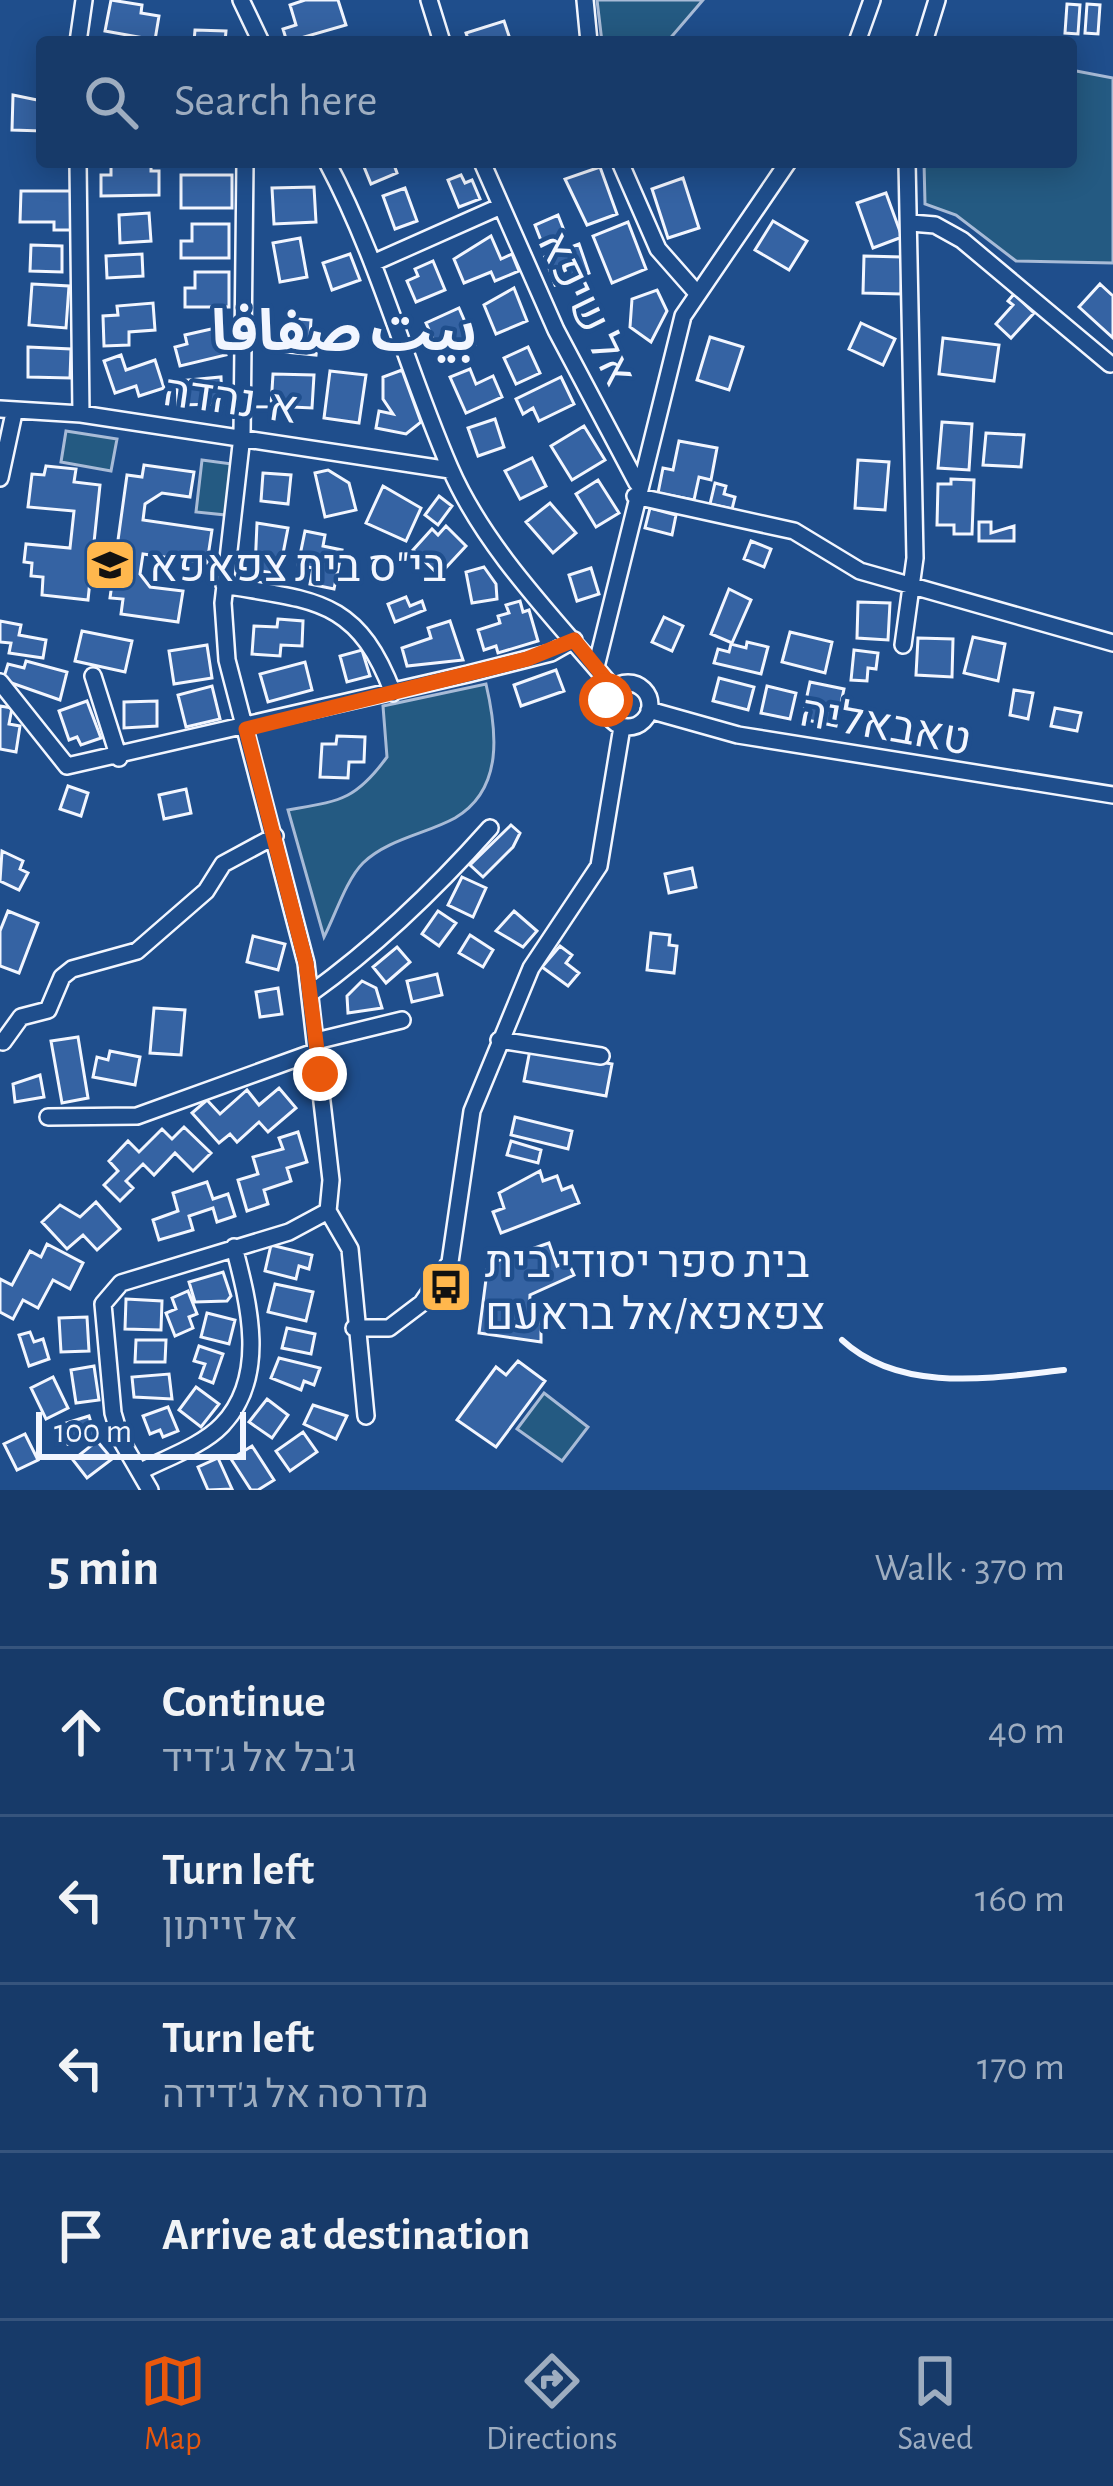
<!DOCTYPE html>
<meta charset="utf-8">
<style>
body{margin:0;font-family:"Alegreya Sans","Noto Sans Arabic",Heebo,sans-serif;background:#244571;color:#f1f3f6}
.scale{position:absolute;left:36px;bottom:30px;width:210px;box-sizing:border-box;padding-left:12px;border:6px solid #f2f6ff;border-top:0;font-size:33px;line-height:42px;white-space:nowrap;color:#f2f6ff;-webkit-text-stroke:9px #1f4e8c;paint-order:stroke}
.stop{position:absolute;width:36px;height:36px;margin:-27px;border:9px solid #ea580c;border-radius:50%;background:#fff}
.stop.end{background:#ea580c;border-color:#fff;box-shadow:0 3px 12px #0008}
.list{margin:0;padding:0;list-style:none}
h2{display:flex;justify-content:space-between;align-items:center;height:156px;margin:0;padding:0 48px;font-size:51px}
h2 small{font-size:39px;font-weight:400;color:#9eadc0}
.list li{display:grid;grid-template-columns:78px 1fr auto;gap:36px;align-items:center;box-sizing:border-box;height:168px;padding:0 48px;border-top:3px solid #36547d}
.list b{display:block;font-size:45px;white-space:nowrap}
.list p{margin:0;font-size:39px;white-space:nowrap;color:#9eadc0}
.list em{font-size:39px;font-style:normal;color:#9eadc0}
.icon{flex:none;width:66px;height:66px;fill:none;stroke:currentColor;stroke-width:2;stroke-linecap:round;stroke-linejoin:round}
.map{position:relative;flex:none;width:1113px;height:1490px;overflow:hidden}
.search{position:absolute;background:#173a69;box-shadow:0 6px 30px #0003;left:36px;right:36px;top:36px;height:132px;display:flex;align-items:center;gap:30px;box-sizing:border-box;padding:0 42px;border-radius:12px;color:#9eadc0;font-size:45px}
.sheet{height:828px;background:#173a69}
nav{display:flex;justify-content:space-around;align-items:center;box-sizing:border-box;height:168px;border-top:3px solid #36547d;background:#173a69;font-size:33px;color:#9eadc0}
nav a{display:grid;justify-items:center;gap:6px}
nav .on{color:#ea580c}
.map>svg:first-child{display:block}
.green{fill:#245a82;stroke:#a8bbd7;stroke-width:3}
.building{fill:#3563a3;stroke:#f2f6ff;stroke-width:3}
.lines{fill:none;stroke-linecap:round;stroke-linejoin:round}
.minor-casing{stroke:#f2f6ff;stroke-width:20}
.minor{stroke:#1f4e8c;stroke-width:15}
.wall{stroke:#f2f6ff;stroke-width:6}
.route{stroke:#ea580c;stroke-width:15}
.labels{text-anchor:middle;stroke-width:9;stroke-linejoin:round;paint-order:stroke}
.street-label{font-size:45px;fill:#f2f6ff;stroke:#1f4e8c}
.poi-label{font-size:45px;fill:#f2f6ff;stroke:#1f4e8c;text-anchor:start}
.district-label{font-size:57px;font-weight:bold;fill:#f2f6ff;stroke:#1f4e8c}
</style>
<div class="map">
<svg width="1113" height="1490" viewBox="0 0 1113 1490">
<rect width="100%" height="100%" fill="#1f4e8c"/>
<path class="green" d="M597 0H703L667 42H602Z
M1071 70 1113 78V263L1016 261 956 215 925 204 924 162H1071Z
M66 431 117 439 111 471 61 462Z
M202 460 232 464 226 515 196 512Z
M486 684C497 731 504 789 455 818 426 834 388 839 363 863 346 880 335 916 324 937L288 810C339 801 355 801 387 757L383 706Z
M544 1393 588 1427 562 1461 517 1429Z"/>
<path class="building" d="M111 0 142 5 141 13 159 16 155 40 105 31Z
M305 0H338L346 25 287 42 283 29 296 25 290 5Z
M1067 4 1080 5 1078 34 1065 33Z
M1087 4 1100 5 1098 34 1085 33Z
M504 21 511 42H469L466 33Z
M195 30 226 31 225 42H194Z
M13 95 42 101V131L12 130Z
M111 162H151V171H159V195L101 196V175H111Z
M362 162H393L397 173 371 184Z
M600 167 617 214 587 225 565 179Z
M181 175H232V208H181Z
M461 175 465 183 472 180 480 199 459 207 448 180Z
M683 178 699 228 668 238 652 189Z
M314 187 316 222 274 224 272 188Z
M405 188 417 221 395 229 383 196Z
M21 191H71V230H54V222H20Z
M886 193 902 237 873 248 857 203Z
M149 213 151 241 120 243 119 215Z
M558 215 565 233 542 243 535 225Z
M773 221 807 241 789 270 755 250Z
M628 222 646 269 612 283 593 236Z
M192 224H229V258H181V241H192Z
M491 236 501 259 512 254 519 271 495 281 491 272 464 283 454 259Z
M300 238 307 277 280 282 273 243Z
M579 244 589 273 555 285 545 257Z
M31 245 62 246V272L30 271Z
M142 254 143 276 107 278 106 256Z
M350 254 360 280 332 290 323 263Z
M864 256 902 257 901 294 863 293Z
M433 261 445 290 416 302 407 281 418 276 415 269Z
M195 272H229V307H185V288H195Z
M32 284 69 286 66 328 29 325Z
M1100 284 1113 296V338L1079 307Z
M514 288 527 321 496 334 484 305Z
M657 290 667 311 651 342 630 327 632 299Z
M1014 294 1034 313 1011 338 996 324 1013 305 1008 301Z
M153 303 155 330 129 332V345L104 346 103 316 118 315 117 306Z
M459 308 475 345 442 359 426 323Z
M287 318 311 320 310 335 318 336 316 355 284 352Z
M861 323 895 339 883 365 849 349Z
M220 327 226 355 180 366 175 347 187 344 185 335Z
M710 337 743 347 729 390 697 380Z
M943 338 999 345 994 381 939 374Z
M28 347 71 349 70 378 28 377Z
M528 347 540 373 516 384 504 358Z
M121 355 126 370 155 360 164 388 139 396 136 386 115 393 104 361Z
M470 369 476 384 493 376 502 397 466 413 450 377Z
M402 370 421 422 406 434 376 428 379 411 393 414 383 399V377Z
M330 371 366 375 359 423 324 418Z
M273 374 314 375 312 408 271 406Z
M221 377 222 404 178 405 177 381Z
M561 377 574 404 539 421 533 408 523 414 516 399Z
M495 419 504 447 478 456 468 428Z
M942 422 972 424 969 470 938 468Z
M584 426 605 460 572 480 551 446Z
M986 433 1024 435 1021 467 983 465Z
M679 441 717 448 711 480 699 477 694 500 658 493 663 468 673 470Z
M532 458 546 486 520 499 505 471Z
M858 460 889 462 885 510 855 508Z
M144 465 194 472 190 497 162 493 145 504 143 520 212 530 207 563 143 554 140 574 150 587 183 591 178 622 121 614 123 599 110 598 127 475 142 477Z
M46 466 76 469 74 482 100 485 88 600 42 595 43 577 31 576 32 563 24 562 26 544 70 548 74 511 28 507 32 474 44 475Z
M328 470 349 483 356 510 325 517 315 473Z
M263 473 291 475 288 504 261 501Z
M951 479 974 480 972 534H954V525H937L938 484H951Z
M598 480 619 513 596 527 576 494Z
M715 483 726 486 724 494 735 497 732 509 710 504Z
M383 486 421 508 406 541 366 523Z
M439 496 452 506 438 525 425 515Z
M550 503 576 533 553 553 526 522Z
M650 508 676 515 672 535 645 528Z
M979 522H991V533L1014 526V541H979Z
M257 523 288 528 279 574 255 570Z
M446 526 466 546 439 575 413 550 432 529 438 535Z
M305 531 325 535 323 546 342 550 334 589 310 584 313 568 298 565Z
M751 541 771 549 764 567 744 559Z
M484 567 496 584 497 599 472 603 466 572Z
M591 568 599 594 577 601 569 575Z
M729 589 751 600 732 643 711 634Z
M406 597 410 606 422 601 425 610 395 622 388 604Z
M520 601 523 612 529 610 538 641 498 653 496 646 484 650 478 630 500 623 498 616 509 613 506 605Z
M858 602 890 603 888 640 857 638Z
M664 617 683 626 672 651 652 642Z
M278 619 303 621 302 646 281 645 280 656 252 654 254 626 277 627Z
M0 621 21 625 19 635 46 640 43 658 9 653 11 643 0 642Z
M450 621 463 660 407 666 402 648 431 638 428 628Z
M82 631 132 641 125 672 75 661Z
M790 632 832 642 825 673 782 662Z
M973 637 1005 644 998 681 964 673Z
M918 638 953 639 952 677 916 675Z
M747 642 768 647 761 674 714 663 718 649 729 652 731 644 746 648Z
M207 645 212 678 174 684 169 651Z
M362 650 370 676 347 682 340 656Z
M854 650 878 653 876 669 868 668 867 681 851 680Z
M26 661 67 672 60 700 3 680 8 664 24 668Z
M305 662 312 690 268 702 260 674Z
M556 670 564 691 521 706 514 685Z
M719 678 754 687 748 710 713 701Z
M810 682 844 689 836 726 802 719Z
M212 686 220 719 186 727 178 695Z
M767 686 796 693 790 719 761 713Z
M1014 690 1033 693 1028 719 1010 715Z
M87 701 101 738 81 745 77 737 69 740 59 711Z
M157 701V726L124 728V702Z
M0 706 12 708 9 724 20 726 16 752 0 749Z
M1055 708 1081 713 1077 731 1051 726Z
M337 736 365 737 364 762H349L348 778 320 777 322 744H336Z
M68 786 88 793 81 816 60 809Z
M186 789 191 813 164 819 159 795Z
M511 825 520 833 513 847 483 877 470 865Z
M2 851 23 861 20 869 28 873 19 890 0 881Z
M692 868 696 887 669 893 665 874Z
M462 877 486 888 473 917 448 905Z
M8 911 38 923 19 973 0 966V931Z
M438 911 456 923 439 946 422 934Z
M514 911 537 931 523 947 496 931Z
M651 933 670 935 669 945 677 946 674 973 647 970Z
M470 935 493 950 483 967 459 953Z
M253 936 285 944 278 970 247 962Z
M560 946 572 955 566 963 579 973 568 986 542 967Z
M397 947 410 962 386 983 373 967Z
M437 974 442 995 412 1002 407 981Z
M362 981 376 988 382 1008 348 1013 347 996Z
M278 988 282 1014 260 1017 256 992Z
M154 1008 185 1010 181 1055 150 1053Z
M78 1037 88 1098 62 1103 51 1041Z
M530 1050 612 1064 606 1096 524 1081Z
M110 1051 140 1057 135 1085 93 1077 97 1057 108 1060Z
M40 1075 44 1097 15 1102 13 1084Z
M279 1088 296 1108 268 1132 259 1122 237 1142 230 1134 219 1143 192 1113 207 1100 220 1114 247 1090 259 1105Z
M515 1117 572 1131 568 1149 511 1135Z
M184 1127 211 1153 193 1171 175 1153 154 1175 143 1164 126 1181 133 1188 120 1201 104 1185 118 1171 109 1161 128 1141 139 1152 162 1129 172 1139Z
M298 1132 307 1162 287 1168 291 1181 264 1190 268 1204 247 1211 238 1180 258 1174 253 1157 283 1149 279 1138Z
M511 1141 541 1150 538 1163 507 1155Z
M540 1171 543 1181 557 1176 562 1190 572 1186 579 1203 501 1233 493 1212 504 1208 499 1193Z
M207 1182 213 1199 228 1194 235 1216 217 1222 213 1208 189 1216 193 1230 159 1240 153 1220 178 1211 173 1193Z
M96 1202 120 1229 97 1250 83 1235 67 1249 42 1222 60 1205 80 1217Z
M549 1243 557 1266 568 1262 574 1275 530 1295 529 1315 541 1324V1342L479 1333 488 1264Z
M47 1244 83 1263 70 1289 53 1280 38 1308 23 1300 13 1319 0 1312V1279L12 1285 30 1251 41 1257Z
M271 1245 312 1255 309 1269 299 1266 296 1279 265 1271Z
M223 1272 231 1296 227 1301 195 1302 189 1282Z
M275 1284 313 1292 306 1321 268 1312Z
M188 1291 197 1314 189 1317 193 1328 175 1336 166 1313 176 1309 172 1298Z
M126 1299 162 1301 161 1330 125 1329Z
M207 1313 235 1320 229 1344 201 1337Z
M87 1317 89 1351 61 1352 59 1318Z
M287 1328 315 1334 311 1354 282 1348Z
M30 1332 34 1342 43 1339 49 1359 29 1366 19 1335Z
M136 1340H166L165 1362H135Z
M199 1346 223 1354 213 1383 200 1378 205 1364 194 1361Z
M279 1358 320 1368 314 1385 304 1381 301 1390 271 1378Z
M518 1361 545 1381 496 1447 457 1420 496 1367 506 1375Z
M94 1366 99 1400 76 1403 71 1370Z
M169 1374 172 1399 134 1397 132 1377Z
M53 1377 68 1408 46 1419 31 1388Z
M196 1387 219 1404 201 1427 179 1410Z
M267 1399 288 1415 272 1438 249 1422Z
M313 1405 347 1416 336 1439 304 1424Z
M168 1407 178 1431 163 1437 160 1430 150 1434 143 1416Z
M89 1416 95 1436 68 1444 63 1424Z
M303 1432 317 1452 290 1471 276 1451Z
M25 1434 38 1460 17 1470 4 1444Z
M97 1441 112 1459 87 1478 73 1460Z
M252 1446 274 1480 258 1490H251L231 1459Z
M218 1458 232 1489 208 1490 198 1467Z"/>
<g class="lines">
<g class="minor-casing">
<path id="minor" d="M241 0 261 42
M429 0 442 42
M585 0 589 42
M78 42 84 0
M857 42 872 0
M924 42 937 0
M78 162 81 414
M245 162 242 436 223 603 227 660 306 963 331 1180 328 1211
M327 162C379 260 406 367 450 468 485 549 557 621 613 688
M482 162 556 330 637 483
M620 162 658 249 695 291
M911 223 935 225 962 240 1110 364
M373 263 499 207
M0 409 81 414 450 470
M0 478 14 413
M635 496 794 531 860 571 1113 643
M224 585C315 601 357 598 393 693
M903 645 915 558 907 162
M596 667 683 316 788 162
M93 676 119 758
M0 682 67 766 468 674 551 653 574 640
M606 705a22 22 0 1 1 44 0a22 22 0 1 1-44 0Z
M649 710 738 735 1113 795
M310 994C378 945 434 891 490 828
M499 1040 601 1056
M316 1041 402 1020
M3 1042 21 1017 48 1010 62 977 72 969 137 951 206 891 223 864 275 836
M48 1117 137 1116 317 1051
M328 1211 350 1249 366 1416
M354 1328H389L422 1303 450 1262 472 1111 531 968 599 866 622 727
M141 1471C166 1458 202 1446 222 1425 268 1377 249 1304 234 1247
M150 1490 121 1440 113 1413 103 1304 121 1283 289 1232 328 1211"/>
</g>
<use href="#minor" class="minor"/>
<path class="wall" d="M842 1340C900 1394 992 1378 1064 1370"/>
</g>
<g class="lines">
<path class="route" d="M320 1074 306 963 246 729 527 659 574 640 613 688 606 700"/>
</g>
<defs>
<g id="school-square" transform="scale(2.7)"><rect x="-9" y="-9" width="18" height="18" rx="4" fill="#ffb74d" stroke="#1f4e8c"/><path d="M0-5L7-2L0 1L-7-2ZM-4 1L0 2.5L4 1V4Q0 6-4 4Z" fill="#111"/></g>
<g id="bus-square" transform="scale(2.7)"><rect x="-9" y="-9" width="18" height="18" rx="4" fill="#ffb74d" stroke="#1f4e8c"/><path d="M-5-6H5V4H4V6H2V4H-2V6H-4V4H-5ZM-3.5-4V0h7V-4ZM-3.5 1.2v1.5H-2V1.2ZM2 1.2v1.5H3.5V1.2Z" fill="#111"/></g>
</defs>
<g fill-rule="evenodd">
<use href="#school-square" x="110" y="565"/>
<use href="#bus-square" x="446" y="1287"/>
</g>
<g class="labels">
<g class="street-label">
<text transform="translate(588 308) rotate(64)" y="16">אל שיפא</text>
<text transform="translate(231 398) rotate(8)" y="16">א-נהדה</text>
<text transform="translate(886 724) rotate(10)" y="16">טאבאליה</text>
</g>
<g class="poi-label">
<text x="149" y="581">בי"ס בית צפאפא</text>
<text x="485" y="1277">בית ספר יסודי בית<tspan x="485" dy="52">צפאפא/אל בראעם</tspan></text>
</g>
<g class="district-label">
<text x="344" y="350">بيت صفافا</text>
</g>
</g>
</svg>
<div class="scale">100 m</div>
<div class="stop" style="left:606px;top:700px"></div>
<div class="stop end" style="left:320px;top:1074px"></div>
<div class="search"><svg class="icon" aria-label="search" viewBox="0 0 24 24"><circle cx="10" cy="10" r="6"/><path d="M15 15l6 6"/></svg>Search here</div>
</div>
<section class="sheet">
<h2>5 min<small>Walk · 370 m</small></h2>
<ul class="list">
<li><svg class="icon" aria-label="ahead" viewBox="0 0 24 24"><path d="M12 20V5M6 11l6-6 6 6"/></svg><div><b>Continue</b><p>ג'בל אל ג'דיד</p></div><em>40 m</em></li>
<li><svg class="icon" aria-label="left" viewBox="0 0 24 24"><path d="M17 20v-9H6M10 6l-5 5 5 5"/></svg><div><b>Turn left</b><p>אל זייתון</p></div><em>160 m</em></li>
<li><svg class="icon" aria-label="left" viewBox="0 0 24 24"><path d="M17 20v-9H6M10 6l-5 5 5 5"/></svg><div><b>Turn left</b><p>מדרסה אל ג'דידה</p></div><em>170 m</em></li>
<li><svg class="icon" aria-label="arrive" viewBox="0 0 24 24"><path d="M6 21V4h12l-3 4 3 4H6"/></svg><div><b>Arrive at destination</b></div></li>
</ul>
</section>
<nav>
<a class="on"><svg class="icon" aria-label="map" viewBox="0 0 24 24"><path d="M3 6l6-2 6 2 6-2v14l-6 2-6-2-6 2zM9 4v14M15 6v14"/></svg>Map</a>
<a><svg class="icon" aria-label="directions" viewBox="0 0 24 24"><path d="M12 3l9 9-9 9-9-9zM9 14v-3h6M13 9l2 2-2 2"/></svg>Directions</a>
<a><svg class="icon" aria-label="saved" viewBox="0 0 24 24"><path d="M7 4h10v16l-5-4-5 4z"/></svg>Saved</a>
</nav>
